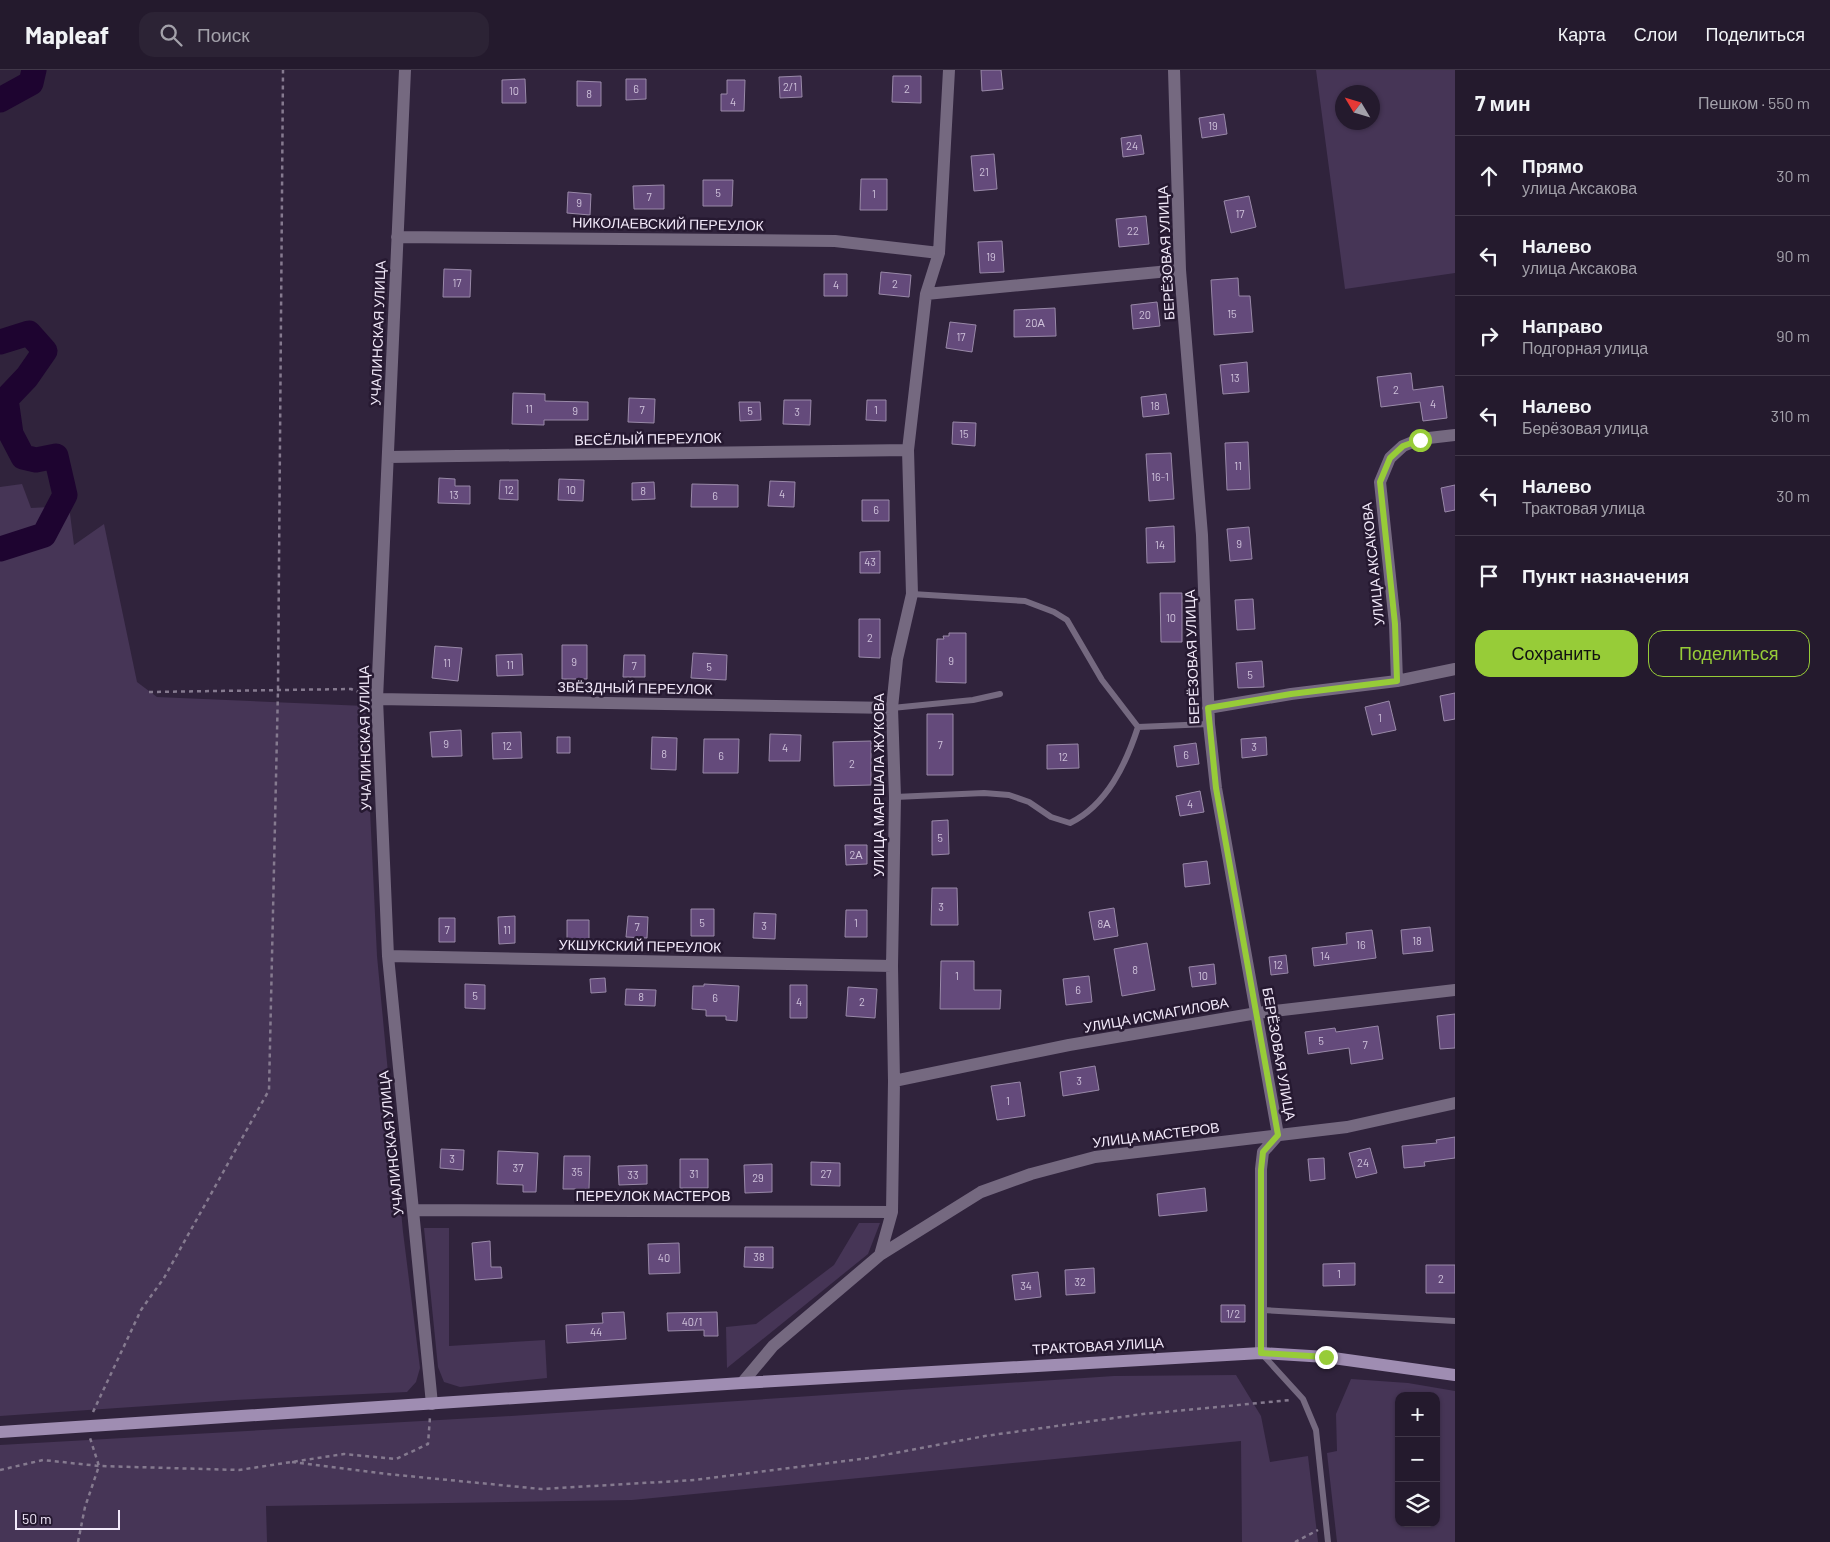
<!DOCTYPE html>
<html lang="ru">
<meta charset="utf-8">
<style>
body{margin:0;font-family:Barlow,sans-serif;background:#2c2335;color:#f1f3f6}
.controls{position:absolute;right:15px;bottom:15px;display:grid;overflow:hidden;border-radius:10px;box-shadow:0 1px 4px #0004}
.controls button{width:45px;height:45px;display:grid;place-items:center;padding:0;border:0;border-bottom:1px solid #413849;background:#241a2d;color:#f1f3f6;font:25px sans-serif}
.compass{position:absolute;left:1335px;top:15px;width:45px;height:45px;border-radius:50%;background:#241a2d;box-shadow:0 1px 4px #0004;rotate:308deg}
.scale{position:absolute;left:15px;bottom:12px;width:105px;box-sizing:border-box;padding-left:5px;border:2px solid #f2e9fa;border-top:0;font-size:14px;line-height:18px;white-space:nowrap;color:#f2e9fa;-webkit-text-stroke:4px #261931;paint-order:stroke}
.stop{position:absolute;width:15px;height:15px;margin:-11px;border:4px solid #97cc38;border-radius:50%;background:#fff}
.stop.end{background:#97cc38;border-color:#fff;box-shadow:0 1px 5px #0008}
.list{margin:0;padding:0;list-style:none}
h2{display:flex;justify-content:space-between;align-items:center;height:65px;margin:0;padding:0 20px;font-size:21px}
h2 small{font-size:16px;font-weight:400;color:#a3a1aa}
.list li{display:grid;grid-template-columns:32px 1fr auto;gap:15px;align-items:center;box-sizing:border-box;height:80px;padding:0 20px;border-top:1px solid #413849}
.list b{display:block;font-size:19px;white-space:nowrap}
.list p{margin:0;font-size:16px;white-space:nowrap;color:#a3a1aa}
.list em{font-size:16px;font-style:normal;color:#a3a1aa}
.actions{display:flex;gap:10px;padding:15px 20px}
.actions a{flex:1;padding:11px 0;border:1px solid #97cc38;border-radius:15px;text-align:center;font-size:18px;color:#97cc38}
.actions .main{background:#97cc38;color:#111}
.icon{flex:none;width:28px;height:28px;fill:none;stroke:currentColor;stroke-width:2;stroke-linecap:round;stroke-linejoin:round}
.map{position:relative;flex:none;width:1455px;height:1472px;overflow:hidden}
header{display:flex;align-items:center;gap:30px;box-sizing:border-box;height:70px;padding:0 25px;background:#241a2d;border-bottom:1px solid #413849}
header strong{font-size:24px}
nav{display:flex;gap:28px;margin-inline-start:auto;font-size:18px}
.search{width:350px;height:45px;background:#2c2335;display:flex;align-items:center;gap:12px;box-sizing:border-box;padding:0 18px;border-radius:15px;color:#a3a1aa;font-size:19px}
main{display:flex}
aside{flex:1;background:#241a2d}
.map>svg:first-child{display:block}
.green{fill:#463556;fill-rule:evenodd}
.lines{fill:none;stroke-linecap:round;stroke-linejoin:round}
.river{stroke:#1e0430;stroke-width:25}
.building{fill:#644a7b;stroke:#9989a8}
.path{stroke:#857a8f;stroke-width:2.5;stroke-dasharray:4 4;stroke-linecap:butt}
.lane{stroke:#756980;stroke-width:6}
.street{stroke:#756980;stroke-width:12}
.secondary{stroke:#9f8db2;stroke-width:12}
.route{stroke:#97cc38;stroke-width:6}
.labels{text-anchor:middle;stroke-width:5;stroke-linejoin:round;paint-order:stroke}
.number-label{font-size:11px;fill:#cec1da}
.street-label{font-size:14px;fill:#f2e9fa;stroke:#261931}
</style>
<header>
<strong>Mapleaf</strong>
<div class="search"><svg class="icon" aria-label="search" viewBox="0 0 24 24"><circle cx="10" cy="10" r="6"/><path d="M15 15l6 6"/></svg>Поиск</div>
<nav><a>Карта</a><a>Слои</a><a>Поделиться</a></nav>
</header>
<main>
<div class="map">
<svg width="1455" height="1472" viewBox="0 0 1455 1472">
<rect width="100%" height="100%" fill="#30233c"/>
<path class="green" d="M1316 0H1455V203L1345 219ZM1342 22H1372V52H1342Z
M22 414 31 438 69 436 74 475 104 454 137 612 157 627 365 636 377 886 403 1162 420 1298 416 1312 407 1322 235 1330 0 1346V417Z
M859 1153H880L868 1184 727 1298 726 1257 756 1254 834 1195Z
M424 1158H449V1276L545 1270 547 1308 460 1317 444 1312 438 1297Z
M1236 1305 1261 1346 1270 1392 1308 1386 1318 1472H1242L1241 1371 632 1430 266 1436 267 1472H0V1375L511 1346 1114 1306Z
M1351 1309 1408 1313 1455 1321V1472H1337L1327 1383 1337 1381 1336 1344ZM1399 1326H1436V1453H1399Z"/>
<g class="lines">
<path class="river" d="M0 30 31 13 34 0
M0 272 29 263 45 281 27 307 6 329 11 364 23 387 36 390 56 386 65 425 44 465 0 479"/>
</g>
<path class="building" d="M981 0H1001L1003 19 982 21Z
M801 6 802 27 780 28 779 7Z
M893 6H921V33L892 32Z
M525 9 526 33H502V10Z
M626 9H646V29L626 30Z
M727 10H745L744 41H721V24H727Z
M577 11 601 12V36H577Z
M1224 44 1227 64 1202 68 1199 48Z
M1141 65 1144 84 1123 87 1121 68Z
M994 84 997 119 974 121 971 86Z
M861 109H887V140H860Z
M703 110H733L732 136H703Z
M664 115V139H634L633 116Z
M568 122 591 124 590 145 567 143Z
M1249 126 1256 157 1231 163 1224 131Z
M1146 146 1149 174 1119 177 1116 149Z
M1002 171 1004 202 980 203 978 172Z
M444 199 471 200 470 227H443Z
M881 202 911 205 909 227 879 224Z
M824 204H847V226H824Z
M1238 208 1239 226H1250L1253 262 1214 265 1211 210Z
M1157 232 1160 256 1133 259 1131 235Z
M1055 238 1056 266 1014 267V240Z
M950 252 976 255 972 282 946 278Z
M1247 292 1249 322 1223 324 1220 295Z
M1411 303 1413 320 1443 316 1447 348 1423 351 1420 332 1381 337 1377 307Z
M513 323 545 324V331L588 332V350H544V355L512 354Z
M1166 324 1169 344 1143 347 1141 327Z
M629 328 655 329 654 353 628 352Z
M784 330H811L810 355 783 354Z
M867 330H886V351L866 350Z
M739 332H760L761 350 740 351Z
M953 352 976 353 975 376 952 374Z
M1248 372 1250 419 1227 420 1225 373Z
M1171 383 1174 429 1149 431 1146 384Z
M439 408 455 409V416H470V434L438 433Z
M559 409 584 410 583 431 558 430Z
M500 410H518V430L499 429Z
M770 411 795 412 794 437 768 436Z
M654 412 655 429 632 430V413Z
M692 414 738 415V437H691Z
M1455 415V440L1445 442 1441 418Z
M862 430H889V451H862Z
M1174 456 1175 492 1147 493 1146 458Z
M1249 457 1252 489 1230 491 1227 459Z
M880 481V503H860V482Z
M1160 523H1182V572H1161Z
M1253 529 1255 559 1237 560 1235 530Z
M859 549H880V588L859 587Z
M949 563H966V613L936 612 937 569H944L943 566H949Z
M562 575H587V609H562Z
M435 576 462 578 458 611 432 608Z
M693 583 727 585 726 610 691 608Z
M522 584 523 605 497 606 496 585Z
M624 585H645V607H623Z
M1262 591 1264 617 1238 618 1236 593Z
M1455 623V649L1444 651 1440 626Z
M1389 631 1396 660 1372 665 1365 637Z
M927 644H953V705H927Z
M461 660 462 686 432 687 430 662Z
M521 662 522 688 493 689 492 663Z
M770 664 801 665 800 691H769Z
M557 667H570V683H557Z
M652 667 677 668 676 700 651 699Z
M1266 667 1267 685 1242 688 1241 669Z
M704 669H739L738 703H703Z
M871 671V715L834 716 833 672Z
M1196 673 1199 694 1177 697 1174 676Z
M1078 674 1079 698 1047 699V675Z
M1200 721 1204 742 1180 746 1176 726Z
M948 750 949 784 932 785V751Z
M845 775H867V794L846 795Z
M1207 791 1210 814 1185 817 1183 794Z
M932 818H957L958 855H931Z
M1114 838 1118 866 1094 870 1089 842Z
M691 839H714V866H691Z
M846 840H867V867H845Z
M754 843 776 844 775 869 753 868Z
M515 846V873L499 874 498 847Z
M628 846 648 847 647 868 626 867Z
M439 848H455V872H439Z
M567 850H589V876H567Z
M1430 857 1433 881 1403 884 1401 860Z
M1372 860 1376 888 1314 896 1312 878 1347 874 1346 863Z
M1147 873 1155 920 1122 926 1114 879Z
M1286 885 1288 903 1271 905 1269 887Z
M941 891H974V920H1001L1000 939H940Z
M1214 894 1216 914 1192 917 1189 897Z
M1089 906 1092 932 1066 935 1063 909Z
M605 908 606 922 591 923 590 909Z
M465 914 485 915V939L465 938Z
M704 914 739 916 737 951 726 950V946H706V940L692 939 693 916H704Z
M790 915H807V948H790Z
M848 917 877 919 875 948 846 946Z
M626 919 656 920 655 936 625 935Z
M1455 944V978L1440 979 1437 946Z
M1378 956 1383 989 1351 994 1349 978 1308 984 1305 962 1335 958 1336 962Z
M1095 996 1099 1020 1063 1026 1060 1002Z
M1020 1012 1025 1046 997 1050 991 1016Z
M1455 1067V1088L1424 1092 1425 1096 1404 1098 1402 1076 1437 1073 1436 1070Z
M1370 1078 1377 1103 1356 1108 1349 1083Z
M441 1079 464 1080 463 1100 440 1098Z
M498 1081 538 1083 536 1122H523V1115L497 1114Z
M564 1086H590L589 1119H563Z
M1324 1088 1325 1109 1310 1111 1308 1089Z
M680 1089H708V1118H680Z
M811 1092 840 1093V1116L811 1115Z
M772 1094V1122L745 1123 744 1095Z
M647 1095V1114L619 1115 618 1096Z
M1205 1118 1207 1141 1159 1146 1157 1124Z
M490 1171 491 1197H501L502 1208 475 1210 472 1173Z
M679 1173 680 1203 649 1204 648 1174Z
M745 1177H773V1198L744 1197Z
M1355 1193V1215L1323 1216V1194Z
M1426 1195H1455V1223H1426Z
M1094 1198 1095 1223 1066 1225 1065 1200Z
M1038 1202 1041 1227 1015 1230 1012 1205Z
M1221 1235H1245V1252H1221Z
M624 1242 626 1269 567 1273 566 1255 603 1253 602 1243Z
M717 1242 718 1266H704V1260L668 1261 667 1243Z"/>
<g class="lines">
<path class="path" d="M149 622 351 619 364 624
M93 1342 141 1240 164 1208 269 1020 278 619 283 0
M292 1392 387 1404 541 1419 695 1410 868 1388 985 1366 1143 1344 1291 1330
M0 1400 43 1390 99 1396 239 1400 344 1384 396 1389 428 1374 430 1347
M78 1472 85 1437 99 1396 90 1368
M1295 1472 1318 1460"/>
<path class="lane" d="M912 524 1025 531 1054 542 1067 550 1102 610 1138 657
M892 638 973 630 1000 624
M895 727 984 723 1009 725 1029 732 1051 747 1070 753C1107 735 1126 694 1138 657L1209 654
M1263 1240 1455 1251
M1263 1285 1303 1329 1316 1360 1328 1472"/>
<path class="street" d="M405 0 377 629 388 886 432 1334
M1174 0 1180 200 1202 465 1209 654 1216 718 1278 1065 1263 1082 1261 1099V1283
M397 167 835 171 939 183
M926 224 1180 200
M388 387 908 380
M1397 611 1395 554 1380 412 1390 388 1403 376 1420 369 1455 365
M377 629 892 638
M1208 638 1291 624 1397 611 1455 599
M388 886 892 896
M894 1011 1069 975 1257 943 1455 920
M413 1140 892 1142
M880 1185 981 1122 1031 1104 1095 1087 1347 1057 1455 1033
M742 1313 773 1276 880 1185 892 1142 894 1011 892 896 895 727 892 638 897 589 912 524 908 380 926 224 939 183 949 0"/>
<path class="secondary" d="M0 1362 742 1313 1261 1283 1326 1287 1455 1305"/>
</g>
<g class="lines">
<path class="route" d="M1326 1287 1261 1283V1100L1263 1082 1278 1065 1216 718 1208 638 1291 624 1397 611 1395 554 1380 412 1390 388 1403 376 1420 370"/>
</g>
<g class="labels">
<g class="number-label">
<text x="790" y="21">2/1</text>
<text x="636" y="23">6</text>
<text x="907" y="23">2</text>
<text x="514" y="25">10</text>
<text x="589" y="28">8</text>
<text x="733" y="36">4</text>
<text x="1213" y="60">19</text>
<text x="1132" y="80">24</text>
<text x="984" y="106">21</text>
<text x="718" y="127">5</text>
<text x="874" y="128">1</text>
<text x="649" y="131">7</text>
<text x="579" y="137">9</text>
<text x="1240" y="148">17</text>
<text x="1133" y="165">22</text>
<text x="991" y="191">19</text>
<text x="457" y="217">17</text>
<text x="895" y="218">2</text>
<text x="836" y="219">4</text>
<text x="1232" y="248">15</text>
<text x="1145" y="249">20</text>
<text x="1035" y="257">20А</text>
<text x="961" y="271">17</text>
<text x="1235" y="312">13</text>
<text x="1396" y="324">2</text>
<text x="1433" y="338">4</text>
<text x="1155" y="340">18</text>
<text x="529" y="343">11</text>
<text x="642" y="344">7</text>
<text x="876" y="344">1</text>
<text x="575" y="345">9</text>
<text x="750" y="345">5</text>
<text x="797" y="346">3</text>
<text x="964" y="368">15</text>
<text x="1238" y="400">11</text>
<text x="1160" y="411">16-1</text>
<text x="509" y="424">12</text>
<text x="571" y="424">10</text>
<text x="643" y="425">8</text>
<text x="782" y="428">4</text>
<text x="454" y="429">13</text>
<text x="715" y="430">6</text>
<text x="876" y="444">6</text>
<text x="1239" y="478">9</text>
<text x="1160" y="479">14</text>
<text x="870" y="496">43</text>
<text x="1171" y="552">10</text>
<text x="870" y="572">2</text>
<text x="951" y="595">9</text>
<text x="574" y="596">9</text>
<text x="447" y="597">11</text>
<text x="510" y="599">11</text>
<text x="634" y="600">7</text>
<text x="709" y="601">5</text>
<text x="1250" y="609">5</text>
<text x="1380" y="652">1</text>
<text x="446" y="678">9</text>
<text x="940" y="679">7</text>
<text x="507" y="680">12</text>
<text x="1254" y="681">3</text>
<text x="785" y="682">4</text>
<text x="664" y="688">8</text>
<text x="1186" y="689">6</text>
<text x="721" y="690">6</text>
<text x="1063" y="691">12</text>
<text x="852" y="698">2</text>
<text x="1190" y="738">4</text>
<text x="940" y="772">5</text>
<text x="856" y="789">2А</text>
<text x="941" y="841">3</text>
<text x="702" y="857">5</text>
<text x="856" y="857">1</text>
<text x="1104" y="858">8А</text>
<text x="764" y="860">3</text>
<text x="637" y="861">7</text>
<text x="447" y="864">7</text>
<text x="507" y="864">11</text>
<text x="1417" y="875">18</text>
<text x="1361" y="879">16</text>
<text x="1325" y="890">14</text>
<text x="1278" y="899">12</text>
<text x="1135" y="904">8</text>
<text x="957" y="910">1</text>
<text x="1203" y="910">10</text>
<text x="1078" y="924">6</text>
<text x="475" y="930">5</text>
<text x="641" y="931">8</text>
<text x="715" y="932">6</text>
<text x="799" y="936">4</text>
<text x="862" y="936">2</text>
<text x="1321" y="975">5</text>
<text x="1365" y="979">7</text>
<text x="1079" y="1015">3</text>
<text x="1008" y="1035">1</text>
<text x="452" y="1093">3</text>
<text x="1363" y="1097">24</text>
<text x="518" y="1102">37</text>
<text x="577" y="1106">35</text>
<text x="694" y="1108">31</text>
<text x="826" y="1108">27</text>
<text x="633" y="1109">33</text>
<text x="758" y="1112">29</text>
<text x="759" y="1191">38</text>
<text x="664" y="1192">40</text>
<text x="1339" y="1208">1</text>
<text x="1441" y="1213">2</text>
<text x="1080" y="1216">32</text>
<text x="1026" y="1220">34</text>
<text x="1233" y="1248">1/2</text>
<text x="692" y="1256">40/1</text>
<text x="596" y="1266">44</text>
</g>
<g class="street-label">
<text transform="translate(668 154) rotate(1)" y="5">НИКОЛАЕВСКИЙ ПЕРЕУЛОК</text>
<text transform="translate(1166 183) rotate(-93)" y="5">БЕРЁЗОВАЯ УЛИЦА</text>
<text transform="translate(378 263) rotate(-88)" y="5">УЧАЛИНСКАЯ УЛИЦА</text>
<text transform="translate(648 369) rotate(-1)" y="5">ВЕСЁЛЫЙ ПЕРЕУЛОК</text>
<text transform="translate(1373 494) rotate(-96)" y="5">УЛИЦА АКСАКОВА</text>
<text transform="translate(1192 587) rotate(-92)" y="5">БЕРЁЗОВАЯ УЛИЦА</text>
<text transform="translate(635 618) rotate(1)" y="5">ЗВЁЗДНЫЙ ПЕРЕУЛОК</text>
<text transform="translate(365 668) rotate(-91)" y="5">УЧАЛИНСКАЯ УЛИЦА</text>
<text transform="translate(879 715) rotate(-90)" y="5">УЛИЦА МАРШАЛА ЖУКОВА</text>
<text transform="translate(640 876) rotate(1)" y="5">УКШУКСКИЙ ПЕРЕУЛОК</text>
<text transform="translate(1156 945) rotate(-10)" y="5">УЛИЦА ИСМАГИЛОВА</text>
<text transform="translate(1279 984) rotate(80)" y="5">БЕРЁЗОВАЯ УЛИЦА</text>
<text transform="translate(1156 1065) rotate(-7)" y="5">УЛИЦА МАСТЕРОВ</text>
<text transform="translate(391 1073) rotate(-96)" y="5">УЧАЛИНСКАЯ УЛИЦА</text>
<text x="653" y="1131">ПЕРЕУЛОК МАСТЕРОВ</text>
<text transform="translate(1098 1276) rotate(-3)" y="5">ТРАКТОВАЯ УЛИЦА</text>
</g>
</g>
</svg>
<div class="controls">
<button>+</button>
<button>−</button>
<button><svg class="icon" aria-label="layers" viewBox="0 0 24 24"><path d="M12 4l9 5-9 5-9-5zM3 14l9 5 9-5"/></svg></button>
</div>
<svg class="compass" viewBox="-18 -18 36 36"><path d="M0-13l5 13h-10z" fill="#e53935"/><path d="M0 13l5-13h-10z" fill="#a3a1aa"/></svg>
<div class="scale">50 m</div>
<div class="stop" style="left:1420px;top:370px"></div>
<div class="stop end" style="left:1326px;top:1287px"></div>
</div>
<aside>
<h2>7 мин<small>Пешком · 550 m</small></h2>
<ul class="list">
<li><svg class="icon" aria-label="ahead" viewBox="0 0 24 24"><path d="M12 20V5M6 11l6-6 6 6"/></svg><div><b>Прямо</b><p>улица Аксакова</p></div><em>30 m</em></li>
<li><svg class="icon" aria-label="left" viewBox="0 0 24 24"><path d="M17 20v-9H6M10 6l-5 5 5 5"/></svg><div><b>Налево</b><p>улица Аксакова</p></div><em>90 m</em></li>
<li><svg class="icon" aria-label="right" viewBox="0 0 24 24"><path d="M7 20v-9h11M14 6l5 5-5 5"/></svg><div><b>Направо</b><p>Подгорная улица</p></div><em>90 m</em></li>
<li><svg class="icon" aria-label="left" viewBox="0 0 24 24"><path d="M17 20v-9H6M10 6l-5 5 5 5"/></svg><div><b>Налево</b><p>Берёзовая улица</p></div><em>310 m</em></li>
<li><svg class="icon" aria-label="left" viewBox="0 0 24 24"><path d="M17 20v-9H6M10 6l-5 5 5 5"/></svg><div><b>Налево</b><p>Трактовая улица</p></div><em>30 m</em></li>
<li><svg class="icon" aria-label="arrive" viewBox="0 0 24 24"><path d="M6 21V4h12l-3 4 3 4H6"/></svg><div><b>Пункт назначения</b></div></li>
</ul>
<div class="actions"><a class="main">Сохранить</a><a>Поделиться</a></div>
</aside>
</main>
